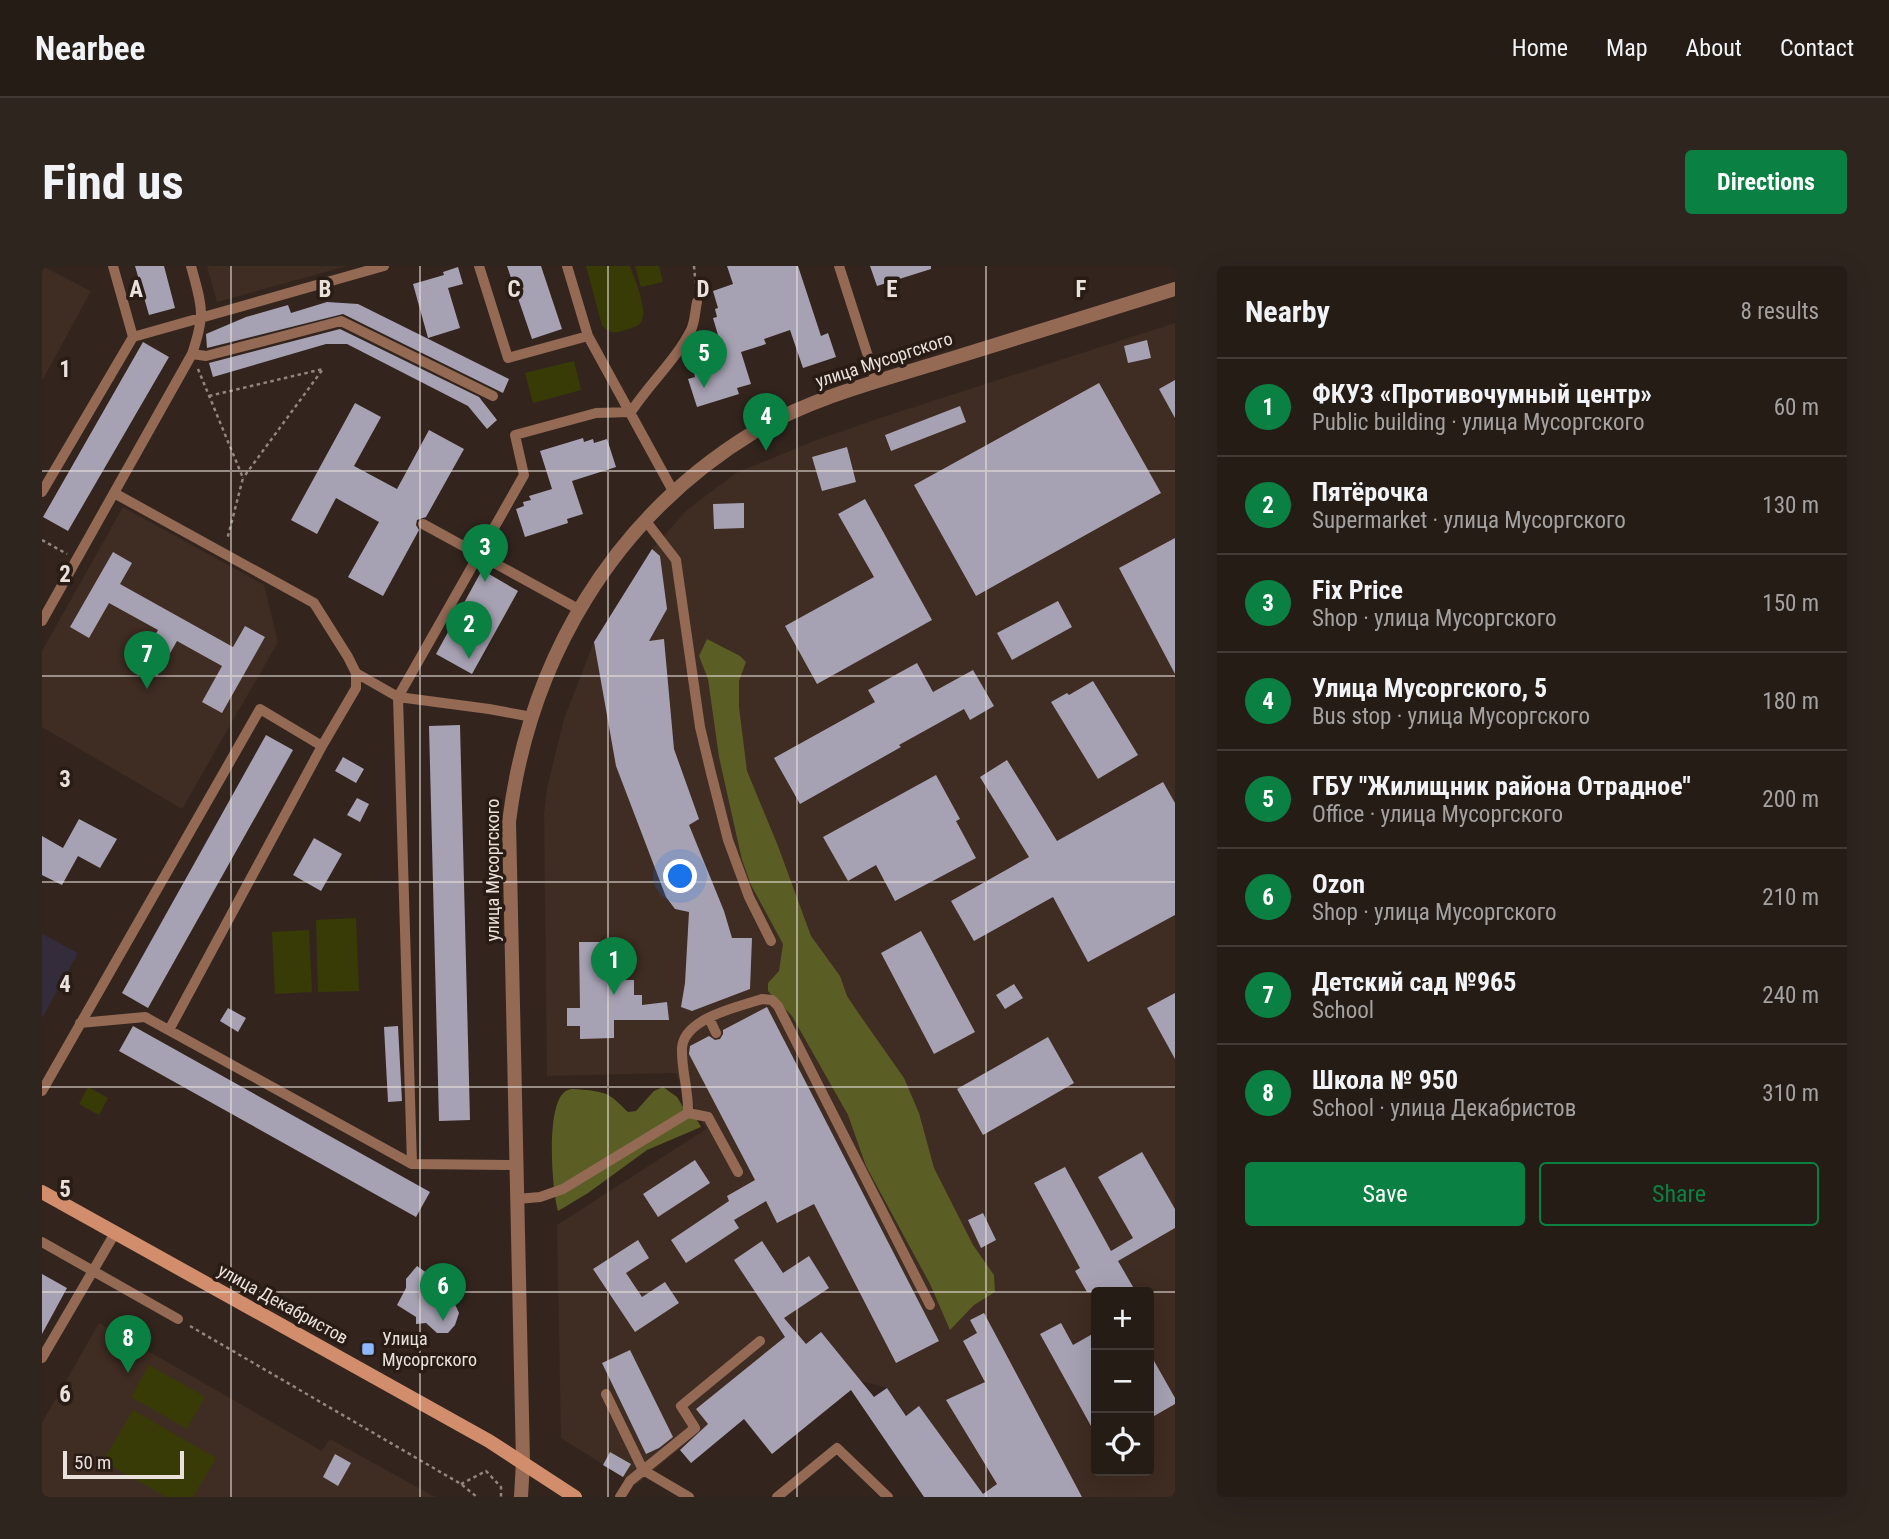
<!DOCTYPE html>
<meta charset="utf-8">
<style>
body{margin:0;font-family:"Roboto Condensed",sans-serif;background:#2e251f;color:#f1f3f6}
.controls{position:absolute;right:21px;bottom:21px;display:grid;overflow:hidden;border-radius:7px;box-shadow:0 7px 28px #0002}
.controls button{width:63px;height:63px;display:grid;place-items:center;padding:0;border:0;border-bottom:2px solid #423a35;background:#261c16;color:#f1f3f6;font:35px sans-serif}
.scale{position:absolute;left:21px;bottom:18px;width:121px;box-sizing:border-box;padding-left:7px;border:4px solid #eae1dc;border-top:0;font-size:19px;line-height:24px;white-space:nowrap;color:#eae1dc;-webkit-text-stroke:5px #291c15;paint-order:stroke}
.you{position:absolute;left:639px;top:611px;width:24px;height:24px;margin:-18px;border:5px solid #fff;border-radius:50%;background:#1a73e8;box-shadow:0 0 0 10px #1a73e833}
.badge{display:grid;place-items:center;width:46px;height:46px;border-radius:50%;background:#0b8043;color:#fff;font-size:23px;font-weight:700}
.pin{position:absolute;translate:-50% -58px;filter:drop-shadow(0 2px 4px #0008)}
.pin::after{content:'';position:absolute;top:37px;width:24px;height:21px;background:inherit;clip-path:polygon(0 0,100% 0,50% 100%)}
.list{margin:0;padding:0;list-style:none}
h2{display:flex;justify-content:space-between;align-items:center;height:91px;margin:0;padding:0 28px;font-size:30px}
h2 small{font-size:23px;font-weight:400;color:#a4a1a1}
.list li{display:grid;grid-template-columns:46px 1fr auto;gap:21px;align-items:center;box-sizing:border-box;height:98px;padding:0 28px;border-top:2px solid #423a35}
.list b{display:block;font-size:26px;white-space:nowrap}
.list p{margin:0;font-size:23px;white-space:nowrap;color:#a4a1a1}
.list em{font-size:23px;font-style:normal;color:#a4a1a1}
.actions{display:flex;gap:14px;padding:21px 28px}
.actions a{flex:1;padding:16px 0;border:2px solid #0b8043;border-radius:7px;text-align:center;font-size:24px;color:#0b8043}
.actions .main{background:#0b8043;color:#fff}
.icon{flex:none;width:38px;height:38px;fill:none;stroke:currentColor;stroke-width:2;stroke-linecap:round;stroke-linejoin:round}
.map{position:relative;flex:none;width:1133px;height:1231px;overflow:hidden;border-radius:7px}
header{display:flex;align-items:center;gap:42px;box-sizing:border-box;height:98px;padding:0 35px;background:#261c16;border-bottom:2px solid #423a35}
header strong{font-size:33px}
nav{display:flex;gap:38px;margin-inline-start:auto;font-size:24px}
.intro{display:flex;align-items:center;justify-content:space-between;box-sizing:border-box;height:168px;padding:0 42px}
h1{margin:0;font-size:49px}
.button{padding:18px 32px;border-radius:7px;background:#0b8043;color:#fff;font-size:24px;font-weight:700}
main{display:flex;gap:42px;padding:0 42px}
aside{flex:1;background:#261c16;border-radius:7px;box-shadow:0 7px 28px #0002}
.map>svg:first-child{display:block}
.built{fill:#3f2c22;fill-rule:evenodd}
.medical{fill:#352c3b}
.green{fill:#393b06}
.forest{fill:#5b5e24}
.building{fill:#a7a2b3}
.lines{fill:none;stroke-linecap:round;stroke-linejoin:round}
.path{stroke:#918680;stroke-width:2.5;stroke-dasharray:3.5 3.5;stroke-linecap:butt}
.service{stroke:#946a55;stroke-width:10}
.tertiary{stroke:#946a55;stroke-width:14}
.secondary{stroke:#d28e6c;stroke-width:14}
.grid{fill:none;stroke:#eae1dc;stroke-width:2;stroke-opacity:0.55}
.poi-dot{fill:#8eb8fd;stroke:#291c15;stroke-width:2.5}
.labels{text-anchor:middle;stroke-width:7;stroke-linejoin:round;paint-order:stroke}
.street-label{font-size:18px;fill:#eae1dc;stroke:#291c15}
.poi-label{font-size:18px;fill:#eae1dc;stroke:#291c15;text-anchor:start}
.grid-label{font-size:23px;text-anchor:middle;font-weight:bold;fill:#eae1dc;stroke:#291c15;stroke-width:7;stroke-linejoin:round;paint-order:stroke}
</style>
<header>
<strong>Nearbee</strong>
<nav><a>Home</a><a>Map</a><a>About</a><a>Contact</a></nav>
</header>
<div class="intro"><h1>Find us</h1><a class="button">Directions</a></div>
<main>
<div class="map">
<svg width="1133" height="1231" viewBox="0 0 1133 1231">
<rect width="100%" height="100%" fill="#33251e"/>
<path class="built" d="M0 0 49 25 0 115Z
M165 0H305L175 36Z
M1133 57V1231H924L845 1122 819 1115 779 1066 594 1219 519 1172 515 959 664 863 633 807 505 810 502 549 505 522 522 453 552 376 610 283 646 243 694 207 772 175 841 151ZM1054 1026H1107V1205H1054Z
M81 241 222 319 236 376 140 543 0 461V385Z
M57 1057 280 1185 288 1173 393 1231H0V1157Z"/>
<path class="medical" d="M0 668 36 687 0 752Z"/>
<path class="green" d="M544 0H588C592 13 610 50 596 59 592 62 585 63 580 65 571 68 566 66 560 59Z
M593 0H617L621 16 599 21Z
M532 95 539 124 491 137 483 107Z
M314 652 317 725 276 726 274 654Z
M267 664 270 726 233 728 230 666Z
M46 821 66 832 57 849 37 838Z
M107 1099 163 1131 145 1163 89 1131Z
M91 1144 174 1192 151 1231H124L61 1195Z"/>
<path class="forest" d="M665 373 698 390 704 396 697 415V441L705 505 736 580 769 670 798 710 805 730 815 745 862 812 877 847 892 902 931 979 952 1009 953 1026 932 1039 908 1064 888 1018 824 900 806 849 750 750 726 725V717L737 705 741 678 709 619 700 594 677 491 666 413 657 390Z
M621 821 635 831 644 846 655 854 659 861 605 884 546 927 516 945C510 924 503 837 524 825 530 821 538 824 545 824 569 827 569 830 586 846L594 845 612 825Z"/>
<path class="building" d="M93 0H122L133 42 107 49Z
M465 0H499L520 63 490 73Z
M685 0H756L779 70 786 67 794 91 761 102 748 64 722 73 724 78 699 86 709 118 695 122 697 128 655 141 646 113 653 111 652 106 660 104 659 100 683 93 671 52 675 51 673 43 676 42 671 25 691 18Z
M828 0H889V3L835 20Z
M416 1 421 18 406 22 418 62 386 72 371 18 402 9 401 6Z
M285 36 316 38 467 113 461 127 301 48 165 82 164 68 204 51 246 39 249 47Z
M298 63 437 131 455 154 445 163 426 140 305 78H284L171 111 167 97Z
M1105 74 1109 92 1086 97 1082 80Z
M101 76 127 91 26 265 1 251Z
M1133 114V152L1117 123Z
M1057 117 1119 227 934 330 872 219Z
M313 137 339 151 312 200 355 223 387 164 422 183 384 251 375 254 374 259 377 264 341 330 306 311 337 256 294 232 275 268 249 254Z
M918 140 924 156 849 185 843 169Z
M541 172 542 176 551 173 552 177 565 173 574 201 530 215 541 248 525 253 526 257 483 271 474 243 482 240 481 236 489 234 487 230 510 223 498 185Z
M805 181 814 216 780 225 770 191Z
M823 233 890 354 775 418 743 360 832 311 796 248Z
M702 237V262L672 263 671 238Z
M1133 272V408L1077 302Z
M610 283 618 290 625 343 607 375 622 373 632 483 657 553 647 559 682 645 690 672H710L708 723 650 745 639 741 643 717 647 646 633 643 624 631 574 500 552 376Z
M71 286 90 297 78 318 191 381 203 360 223 371 180 447 160 436 180 400 135 375 115 410 96 399 116 364 67 337 47 372 28 361Z
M440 304 476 325 430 408 394 388Z
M1016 335 1030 361 970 394 955 367Z
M875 397 891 426 931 404 952 440 928 454 922 443 857 479 859 481 758 538 732 492 833 436 826 424Z
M1051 415 1096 489 1056 513 1009 436 1025 427 1027 429Z
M418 459 428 854 397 855 387 460Z
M224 469 251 484 106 742 80 727Z
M301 491 322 503 314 517 293 505Z
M965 494 1015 575 1121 516 1133 537V649L1046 696 1011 631 932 675 909 635 987 591 938 511Z
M894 509 918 553 914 555 934 592 853 635 834 599 806 615 781 571Z
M315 532 327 538 318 556 305 549Z
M37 553 75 573 58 602 36 590 20 619 0 609V570L21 582Z
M272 572 300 588 279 625 251 609Z
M879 665 933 766 892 788 839 687Z
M537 676H571L572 714H592V729H600V739L625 736 627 754H572V772L538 773V760H525V742H538Z
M972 718 981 732 963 743 954 729Z
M1133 727V793L1105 742Z
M725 741 897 1075 854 1097 772 938 735 957 724 935 692 954 697 962 644 997 629 974 687 935 685 930 713 914 647 788 648 780 667 770 673 774 678 773 681 768V764Z
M186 742 204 752 196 766 178 755Z
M91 760 388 926 374 951 77 785Z
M356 760 360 835 346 836 342 761Z
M1006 771 1032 817 941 869 915 823Z
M1100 886 1133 943V962L1076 995 1094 1026H1045L1033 1005 1038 1002 992 917 1023 901 1069 985 1091 972 1056 911Z
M653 894 668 917 616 951 601 928Z
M941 947 954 974 939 982 926 954Z
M596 974 607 992 584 1007 600 1031 623 1016 637 1037 593 1066 551 1003Z
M720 975 741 1007 767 990 787 1022 742 1052 764 1078 779 1066 832 1131 845 1122 864 1150 877 1140 941 1228 955 1218 904 1134 943 1116 921 1075 935 1067 928 1054 942 1047 1040 1231H882L809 1124 730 1188 702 1153 649 1197 638 1184 666 1158 654 1143 743 1071 692 994Z
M375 1000 389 1010 390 1028 404 1029 411 1034 417 1047 413 1059 406 1067H395L384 1057 374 1058V1051L355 1039 364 1022V1013Z
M0 1008 25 1022 0 1068Z
M1019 1057 1031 1079 1054 1066V1169L998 1068Z
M588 1084 631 1171 617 1182 604 1188 560 1097Z
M1107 1086 1133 1132V1138L1107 1153Z
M568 1186 589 1198 581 1211 561 1199Z
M293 1188 309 1197 296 1220 281 1211Z"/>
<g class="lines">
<path class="path" d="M652 0 654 23
M156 103 201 212 185 274
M167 130 281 103 201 212
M0 274 25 288
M148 1060 419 1218 435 1231
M419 1218 444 1205 459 1221V1231"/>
<path class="service" d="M437 0 466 92 546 70
M525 0 546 70 631 225
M797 0 834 115
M91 71 342 0
M150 88 164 90 299 55 451 130
M0 226 91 71 71 0
M72 227 272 337 306 391 314 407V422L280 480 127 764
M603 254 634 294 658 461 669 507 686 574 707 631 729 675
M381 258 538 344
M0 355 150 88C164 47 160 41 149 0
M314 407 356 431 447 443 490 451
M667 752 674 767
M38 757 103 751 370 898 475 899
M0 825 218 443 280 480
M646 847 666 851 696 906
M370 898 356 431 482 209 473 169 554 147 589 146C607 118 634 94 649 64 653 56 653 45 655 36
M475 933 498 931 521 923 646 847C647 826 639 803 640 782 642 752 696 741 720 733L730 734 736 740 888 1039
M0 976 136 1053
M0 1092 73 967
M564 1128 601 1204 647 1231
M578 1231 588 1215 653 1162 639 1140 718 1075
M735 1231 795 1182 846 1231"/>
<path class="tertiary" d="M479 1231 481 1196 467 556C487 394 571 252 712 166 767 133 833 116 895 97 974 72 1054 48 1133 23"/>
<path class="secondary" d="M0 926 447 1175 533 1231"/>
</g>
<path class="grid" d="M189 0V1231M378 0V1231M566 0V1231M755 0V1231M944 0V1231M0 205H1133M0 410H1133M0 616H1133M0 821H1133M0 1026H1133"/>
<rect class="poi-dot" x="319" y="1076" width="14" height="14" rx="3.5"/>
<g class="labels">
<g class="street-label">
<text transform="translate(842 94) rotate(-18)" y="6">улица Мусоргского</text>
<text transform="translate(451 604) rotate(-90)" y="6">улица Мусоргского</text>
<text transform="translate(241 1038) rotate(29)" y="6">улица Декабристов</text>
</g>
<g class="poi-label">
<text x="340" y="1079">Улица<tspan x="340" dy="21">Мусоргского</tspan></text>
</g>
</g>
<g class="grid-label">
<text x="94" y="31">A</text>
<text x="283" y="31">B</text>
<text x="472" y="31">C</text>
<text x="661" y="31">D</text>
<text x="850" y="31">E</text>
<text x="1039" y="31">F</text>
<text x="23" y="111">1</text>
<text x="23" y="316">2</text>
<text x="23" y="521">3</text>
<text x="23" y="726">4</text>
<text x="23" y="931">5</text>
<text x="23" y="1136">6</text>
</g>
</svg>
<div class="controls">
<button>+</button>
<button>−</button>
<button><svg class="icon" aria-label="locate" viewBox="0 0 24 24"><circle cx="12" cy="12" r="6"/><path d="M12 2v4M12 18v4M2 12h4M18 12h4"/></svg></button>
</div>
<div class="scale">50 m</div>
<div class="you"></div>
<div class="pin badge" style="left:572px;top:729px">1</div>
<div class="pin badge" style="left:427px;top:393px">2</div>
<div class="pin badge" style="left:443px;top:316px">3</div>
<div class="pin badge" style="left:724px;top:185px">4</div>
<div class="pin badge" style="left:662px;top:122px">5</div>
<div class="pin badge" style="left:401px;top:1055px">6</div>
<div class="pin badge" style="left:105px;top:423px">7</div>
<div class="pin badge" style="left:86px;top:1107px">8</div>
</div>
<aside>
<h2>Nearby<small>8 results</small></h2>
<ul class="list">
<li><span class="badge">1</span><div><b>ФКУЗ «Противочумный центр»</b><p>Public building · улица Мусоргского</p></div><em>60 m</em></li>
<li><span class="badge">2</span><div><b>Пятёрочка</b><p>Supermarket · улица Мусоргского</p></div><em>130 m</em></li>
<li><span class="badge">3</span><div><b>Fix Price</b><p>Shop · улица Мусоргского</p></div><em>150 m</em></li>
<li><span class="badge">4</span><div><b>Улица Мусоргского, 5</b><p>Bus stop · улица Мусоргского</p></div><em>180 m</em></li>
<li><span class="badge">5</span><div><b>ГБУ &quot;Жилищник района Отрадное&quot;</b><p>Office · улица Мусоргского</p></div><em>200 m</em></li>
<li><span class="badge">6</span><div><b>Ozon</b><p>Shop · улица Мусоргского</p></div><em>210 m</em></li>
<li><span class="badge">7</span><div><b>Детский сад №965</b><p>School</p></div><em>240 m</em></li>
<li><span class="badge">8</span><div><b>Школа № 950</b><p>School · улица Декабристов</p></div><em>310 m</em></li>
</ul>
<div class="actions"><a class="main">Save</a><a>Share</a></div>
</aside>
</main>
